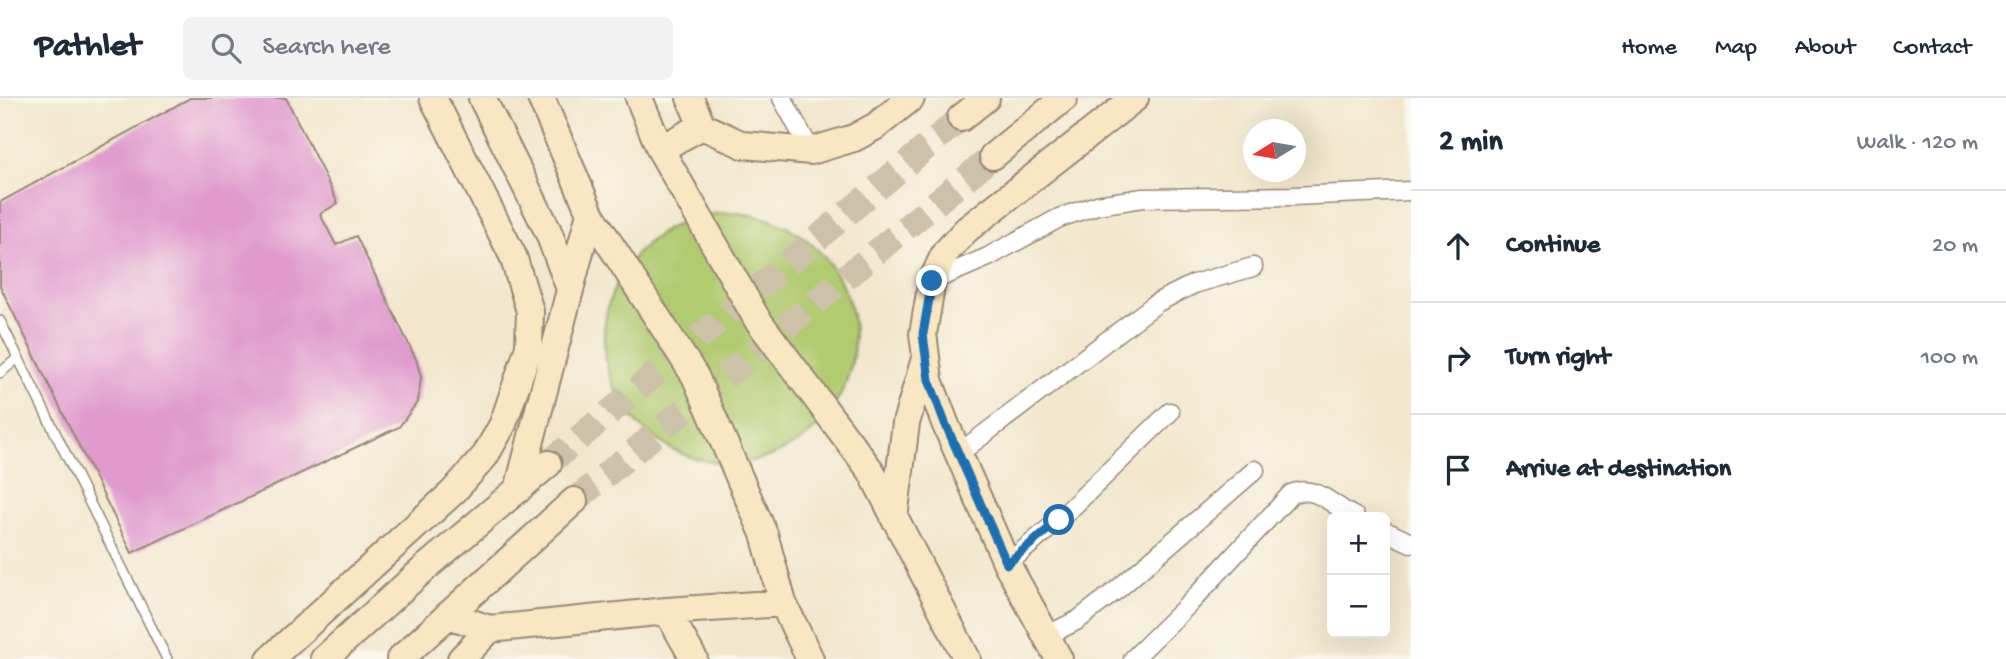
<!DOCTYPE html>
<meta charset="utf-8">
<style>
body{margin:0;font-family:"Gochi Hand",sans-serif;background:#f2f2f3;color:#1f2937}
.controls{position:absolute;right:21px;bottom:21px;display:grid;overflow:hidden;border-radius:10px;box-shadow:0 7px 28px #0002}
.controls button{width:63px;height:63px;display:grid;place-items:center;padding:0;border:0;border-bottom:2px solid #e0e1e3;background:#fff;color:#1f2937;font:35px sans-serif}
.compass{position:absolute;left:1243px;top:21px;width:63px;height:63px;border-radius:50%;background:#fff;box-shadow:0 7px 28px #0002;rotate:259deg}
.stop{position:absolute;width:21px;height:21px;margin:-16px;border:5px solid #1f6fb2;border-radius:50%;background:#fff}
.stop.end{background:#1f6fb2;border-color:#fff;box-shadow:0 2px 7px #0008}
.list{margin:0;padding:0;list-style:none}
h2{display:flex;justify-content:space-between;align-items:center;height:91px;margin:0;padding:0 28px;font-size:30px}
h2 small{font-size:23px;font-weight:400;color:#747a83}
.list li{display:grid;grid-template-columns:46px 1fr auto;gap:21px;align-items:center;box-sizing:border-box;height:112px;padding:0 28px;border-top:2px solid #e0e1e3}
.list b{display:block;font-size:26px;white-space:nowrap}
.list em{font-size:23px;font-style:normal;color:#747a83}
.icon{flex:none;width:38px;height:38px;fill:none;stroke:currentColor;stroke-width:2;stroke-linecap:round;stroke-linejoin:round}
.map{position:relative;flex:none;width:1411px;height:561px;overflow:hidden}
header{display:flex;align-items:center;gap:42px;box-sizing:border-box;height:98px;padding:0 35px;background:#fff;border-bottom:2px solid #e0e1e3}
header strong{font-size:33px}
nav{display:flex;gap:38px;margin-inline-start:auto;font-size:24px}
.search{width:490px;height:63px;background:#f2f2f3;display:flex;align-items:center;gap:18px;box-sizing:border-box;padding:0 24px;border-radius:10px;color:#747a83;font-size:26px}
main{display:flex}
aside{flex:1;background:#fff}
.map>svg:first-child{display:block}
.green{fill:#b1cb71;stroke:#767a48;stroke-width:2}
.building{fill:#e09ace}
.lines{fill:none;stroke-linecap:round;stroke-linejoin:round}
.secondary-tunnel{stroke:#cdc1aa;stroke-width:26;stroke-dasharray:26 13;stroke-linecap:butt}
.lane-casing{stroke:#968876;stroke-width:12}
.street-casing{stroke:#968876;stroke-width:21}
.secondary-casing{stroke:#968876;stroke-width:30}
.lane{stroke:#fff;stroke-width:9}
.street{stroke:#fff;stroke-width:18}
.secondary{stroke:#f9e7c3;stroke-width:26}
.route{stroke:#1f6fb2;stroke-width:9}
</style>
<header>
<strong>Pathlet</strong>
<div class="search"><svg class="icon" aria-label="search" viewBox="0 0 24 24"><circle cx="10" cy="10" r="6"/><path d="M15 15l6 6"/></svg>Search here</div>
<nav><a>Home</a><a>Map</a><a>About</a><a>Contact</a></nav>
</header>
<main>
<div class="map">
<svg width="1411" height="561" viewBox="0 0 1411 561">
<rect width="100%" height="100%" fill="#fbf7ec"/>
<filter id="ink" filterUnits="userSpaceOnUse"><feTurbulence type="fractalNoise" baseFrequency=".0143" numOctaves="2"/><feDisplacementMap in="SourceGraphic" scale="14" xChannelSelector="R" yChannelSelector="G"/><feConvolveMatrix kernelMatrix="1 2 1 2 8 2 1 2 1" color-interpolation-filters="sRGB"/></filter>
<filter id="wash" filterUnits="userSpaceOnUse"><feTurbulence type="fractalNoise" baseFrequency=".00686" numOctaves="4" result="noise"/><feDisplacementMap in="SourceGraphic" scale="28" xChannelSelector="R" yChannelSelector="G"/><feGaussianBlur stdDeviation="1.57" result="paint"/><feColorMatrix in="noise" values="0 0 0 0 0 0 0 0 0 0 0 0 0 0 0 0 0 1.4 0 .05"/><feComposite in="paint" operator="in"/></filter>
<g filter="url(#wash)">
<rect width="100%" height="100%" fill="#f2e7cd"/>
<path class="green" d="M604 240a125 125 0 1 1 250 0a125 125 0 1 1-250 0Z"/>
<g id="blocks">
<path class="building" d="M190 0H286L338 105 320 116 336 147 356 138 416 261 421 279 418 303 399 329 132 455 0 188V104Z"/>
</g>
</g>
<g filter="url(#ink)">
<use href="#blocks" fill-opacity="0" stroke="#968876" stroke-width="2"/>
<g class="lines">
<path class="secondary-tunnel" d="M548 366 961 20
M574 403 993 58"/>
<g class="lane-casing">
<path id="lane" d="M0 223 167 561
M0 275 18 260"/>
</g>
<g class="street-casing">
<path id="street" d="M782 0 811 53
M932 183 988 159 1059 120 1097 107 1143 100 1292 98 1411 93
M958 356 1158 204 1194 186 1253 169
M1385 433 1411 445
M1007 466 1059 422 1170 314
M1046 538 1078 522 1118 491 1255 372
M1133 561 1190 505 1291 396C1315 385 1334 409 1355 419"/>
</g>
<g class="secondary-casing">
<path id="secondary" d="M482 0 548 133 570 191
M541 0 590 115 695 278 764 436 783 505 810 561
M639 0 660 51 757 221 871 373 967 561
M690 0 702 28 743 47 811 53 854 40 876 28 911 0
M961 20 986 0
M660 51 702 28
M993 58 1064 0
M518 392 590 115
M894 420 906 325 924 264
M667 513 694 561
M448 517 490 531 667 513 783 505
M270 561 453 394 485 358 503 326 529 249 530 213 513 158 433 0
M324 561 425 470 548 366
M400 561 574 403
M461 561 490 531
M1059 561 1007 466 945 325 929 282 923 236 932 183 945 155 966 132 1135 0"/>
</g>
<use href="#lane" class="lane"/>
<use href="#street" class="street"/>
<use href="#secondary" class="secondary"/>
</g>
</g>
<g class="lines" filter="url(#ink)">
<path class="route" d="M932 183 923 236 929 282 945 325 1007 466 1059 422"/>
</g>
</svg>
<div class="controls">
<button>+</button>
<button>−</button>
</div>
<svg class="compass" viewBox="-18 -18 36 36"><path d="M0-13l5 13h-10z" fill="#e53935"/><path d="M0 13l5-13h-10z" fill="#747a83"/></svg>
<div class="stop" style="left:1059px;top:422px"></div>
<div class="stop end" style="left:932px;top:183px"></div>
</div>
<aside>
<h2>2 min<small>Walk · 120 m</small></h2>
<ul class="list">
<li><svg class="icon" aria-label="ahead" viewBox="0 0 24 24"><path d="M12 20V5M6 11l6-6 6 6"/></svg><div><b>Continue</b></div><em>20 m</em></li>
<li><svg class="icon" aria-label="right" viewBox="0 0 24 24"><path d="M7 20v-9h11M14 6l5 5-5 5"/></svg><div><b>Turn right</b></div><em>100 m</em></li>
<li><svg class="icon" aria-label="arrive" viewBox="0 0 24 24"><path d="M6 21V4h12l-3 4 3 4H6"/></svg><div><b>Arrive at destination</b></div></li>
</ul>
</aside>
</main>
